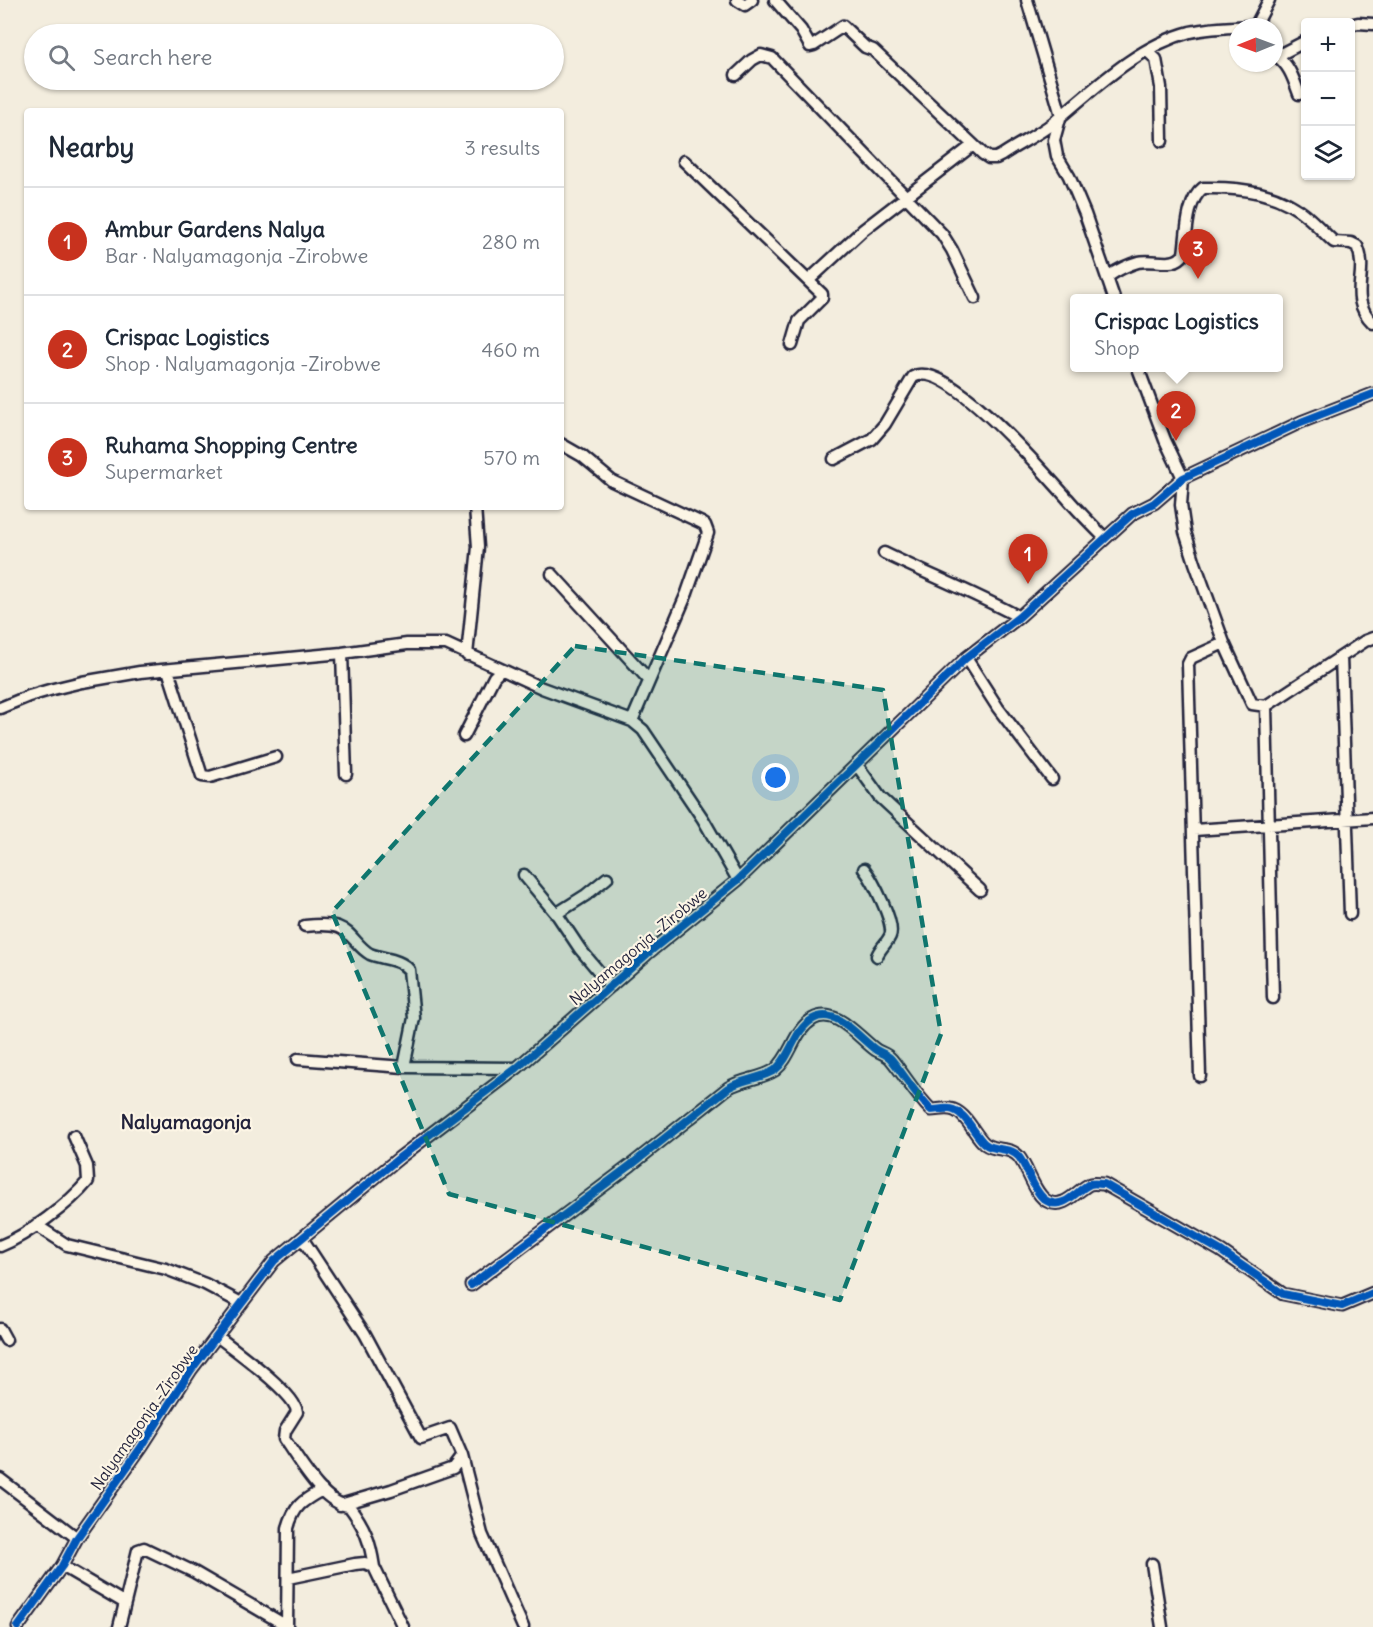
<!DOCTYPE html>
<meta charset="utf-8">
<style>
body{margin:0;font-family:Delius,sans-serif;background:#f6f6f7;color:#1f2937}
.controls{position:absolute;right:18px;top:18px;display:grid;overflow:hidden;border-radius:6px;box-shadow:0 2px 4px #0004}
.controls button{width:54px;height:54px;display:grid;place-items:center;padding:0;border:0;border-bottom:2px solid #e0e1e3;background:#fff;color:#1f2937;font:30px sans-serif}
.compass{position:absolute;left:1229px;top:18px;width:54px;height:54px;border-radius:50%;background:#fff;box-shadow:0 2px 4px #0004;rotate:269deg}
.you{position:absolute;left:776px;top:778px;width:21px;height:21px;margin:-15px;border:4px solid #fff;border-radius:50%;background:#1a73e8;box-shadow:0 0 0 9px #1a73e833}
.badge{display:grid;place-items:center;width:39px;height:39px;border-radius:50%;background:#c8321e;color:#fff;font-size:20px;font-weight:700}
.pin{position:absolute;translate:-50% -50px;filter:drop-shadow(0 2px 3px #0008)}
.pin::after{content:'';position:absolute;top:32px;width:21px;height:18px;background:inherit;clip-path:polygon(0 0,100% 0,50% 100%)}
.popup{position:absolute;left:1070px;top:294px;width:213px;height:78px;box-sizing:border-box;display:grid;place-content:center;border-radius:6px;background:#fff;filter:drop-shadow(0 2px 4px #0005);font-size:20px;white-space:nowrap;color:#747a83}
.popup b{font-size:22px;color:#1f2937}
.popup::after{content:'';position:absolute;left:50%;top:100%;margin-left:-12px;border:12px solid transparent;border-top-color:#fff}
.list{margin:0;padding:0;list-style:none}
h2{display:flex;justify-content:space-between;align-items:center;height:78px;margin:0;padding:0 24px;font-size:26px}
h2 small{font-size:20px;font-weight:400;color:#747a83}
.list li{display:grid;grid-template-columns:39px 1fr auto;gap:18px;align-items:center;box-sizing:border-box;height:108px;padding:0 24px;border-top:2px solid #e0e1e3}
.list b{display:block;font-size:22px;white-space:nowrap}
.list p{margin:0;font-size:20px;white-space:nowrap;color:#747a83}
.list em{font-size:20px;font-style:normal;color:#747a83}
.icon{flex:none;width:33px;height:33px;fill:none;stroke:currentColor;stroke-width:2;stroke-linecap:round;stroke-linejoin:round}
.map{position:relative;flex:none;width:1373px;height:1627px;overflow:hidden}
.search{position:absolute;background:#fff;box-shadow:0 2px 4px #0004;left:24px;top:24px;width:540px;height:66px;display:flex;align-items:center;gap:15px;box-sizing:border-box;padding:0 21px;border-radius:33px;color:#747a83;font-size:22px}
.panel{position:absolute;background:#fff;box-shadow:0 2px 4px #0004;left:24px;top:108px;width:540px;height:402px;border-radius:6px}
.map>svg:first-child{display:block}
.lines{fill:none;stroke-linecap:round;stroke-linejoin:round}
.minor-casing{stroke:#22223b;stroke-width:15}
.minor{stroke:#fcf5e5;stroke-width:10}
.cycleway-casing{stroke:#fcf5e5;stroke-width:11}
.cycleway{stroke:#0057b8;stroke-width:8}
.marked{fill:#0f766e;fill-opacity:0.2;stroke:#0f766e;stroke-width:4.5;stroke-dasharray:12 8;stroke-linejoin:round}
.labels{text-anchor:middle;stroke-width:4.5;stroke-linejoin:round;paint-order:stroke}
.street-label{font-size:16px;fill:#22223b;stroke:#fcf5e5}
.quarter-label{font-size:20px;font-weight:bold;fill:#22223b;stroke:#fcf5e5}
</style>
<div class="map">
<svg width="1373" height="1627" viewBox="0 0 1373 1627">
<rect width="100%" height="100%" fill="#f3edde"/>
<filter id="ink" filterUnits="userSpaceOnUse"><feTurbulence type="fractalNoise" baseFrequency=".0167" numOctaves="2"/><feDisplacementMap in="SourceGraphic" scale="12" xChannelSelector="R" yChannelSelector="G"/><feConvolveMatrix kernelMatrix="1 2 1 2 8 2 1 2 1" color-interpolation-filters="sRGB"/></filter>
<g filter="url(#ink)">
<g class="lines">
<g class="minor-casing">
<path id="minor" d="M737 0 745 5 752 0
M775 0 801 30 810 46 814 45 843 26 865 47 873 50 983 154 989 158H996L1002 155C1018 144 1038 135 1053 123 1094 89 1137 46 1190 32 1212 27 1233 27 1254 26
M1027 0 1061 115 1054 140 1057 156 1069 176 1085 214 1114 298
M1350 25 1358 23 1373 24
M1255 27 1269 0
M1147 51 1156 59 1161 87 1162 141
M1274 54C1289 64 1293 77 1299 94
M1277 56 1306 41
M736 75 752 60 761 55 772 58 942 234 952 250 975 298
M684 161 822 294V298L799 321 792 345
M1107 277C1116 271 1127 265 1138 262 1154 258 1174 269 1184 254 1187 234 1186 201 1203 188 1242 187 1280 192 1310 219 1319 227 1326 235 1334 242L1351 243 1357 246C1370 275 1346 296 1373 323
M809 280 863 230 973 145
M1138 368 1165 440 1183 478 1181 505 1185 532 1195 563 1224 643 1252 704 1266 706 1365 641 1373 638
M561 444 582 456 612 481 702 523 705 525 708 533 687 593 632 721
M834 459 872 439 885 424 913 377C946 357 1046 475 1067 498 1079 512 1092 525 1105 538
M884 553C929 575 975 593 1019 617
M552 574 649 680
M342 653 346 774
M467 655 478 547 475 507
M1341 657 1350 914
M966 658 998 708 1052 779
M168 670 202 776 210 777 276 757
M1266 706 1273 998
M0 708 29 696 53 689 82 682 140 672 342 653 407 644H446L542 688 632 721 643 730 703 819 738 880
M464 736 494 677 501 670
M857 765 880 797 980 890
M1194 830 1373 818
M864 869C872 879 896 924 890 936 887 943 880 948 877 956
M524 875 558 916 580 949 611 986
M556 914 586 895 607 878
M305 926C315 925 328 924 338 927 352 932 357 947 370 954 382 959 401 959 409 970L414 1018 404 1067
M298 1059 404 1067 517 1068
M1200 1076 1188 664 1191 658 1224 643
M36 1225 67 1245 166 1269 205 1284 241 1303
M302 1238 365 1334 421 1438 450 1428 462 1456 453 1468 391 1490 340 1505
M0 1246C28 1235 69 1204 88 1181L87 1166 74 1136
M471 1285 631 1165 728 1088C742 1079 761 1079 775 1070 792 1056 793 1031 813 1019 836 1006 859 1038 876 1050 881 1053 887 1054 891 1059 905 1076 915 1094 931 1110 937 1110 944 1108 950 1109 966 1111 974 1135 985 1144 996 1152 1010 1146 1019 1157 1028 1168 1035 1197 1049 1202 1065 1209 1077 1190 1090 1184 1094 1183 1099 1184 1104 1184L1221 1251 1283 1294 1342 1306 1373 1293
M0 1329 6 1340
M217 1336C234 1349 296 1394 297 1412L285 1431 284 1439C299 1460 323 1504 349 1506 365 1527 370 1541 374 1567
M462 1456 482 1534 523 1627
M0 1479 77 1538
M1152 1564 1162 1627
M62 1566 125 1603 119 1627
M288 1578 355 1564 365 1563 374 1567 403 1627
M125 1603 138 1550 144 1548 194 1572 287 1626
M18 1627 62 1566 77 1538 142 1446 191 1370 274 1261 399 1158 517 1068 647 954 738 880 966 658 1019 617 1132 514 1154 503 1183 478 1301 422 1373 394
M287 1627 288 1528C294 1506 302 1501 322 1490"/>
</g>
<use href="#minor" class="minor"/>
<g class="cycleway-casing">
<path id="cycleway" d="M471 1285 631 1165 728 1088C742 1079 761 1079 775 1070 792 1056 793 1031 813 1019 836 1006 859 1038 876 1050 881 1053 887 1054 891 1059 905 1076 915 1094 931 1110 937 1110 944 1108 950 1109 966 1111 974 1135 985 1144 996 1152 1010 1146 1019 1157 1028 1168 1035 1197 1049 1202 1065 1209 1077 1190 1090 1184 1094 1183 1099 1184 1104 1184L1221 1251 1283 1294 1342 1306 1373 1293
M18 1627 62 1566 77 1538 142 1446 191 1370 274 1261 399 1158 517 1068 647 954 738 880 966 658 1019 617 1132 514 1154 503 1183 478 1301 422 1373 394"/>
</g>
<use href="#cycleway" class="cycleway"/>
</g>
</g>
<path class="marked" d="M575 646 883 690 941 1034 840 1300 449 1194 332 912Z"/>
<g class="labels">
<g class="street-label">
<text transform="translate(638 946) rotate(-40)" y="6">Nalyamagonja -Zirobwe</text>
<text transform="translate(144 1417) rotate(-55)" y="6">Nalyamagonja -Zirobwe</text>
</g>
<g class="quarter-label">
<text x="186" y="1129">Nalyamagonja</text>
</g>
</g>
</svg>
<div class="controls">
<button>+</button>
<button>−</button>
<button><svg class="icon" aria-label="layers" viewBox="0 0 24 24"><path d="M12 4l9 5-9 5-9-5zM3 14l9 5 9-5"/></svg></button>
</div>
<svg class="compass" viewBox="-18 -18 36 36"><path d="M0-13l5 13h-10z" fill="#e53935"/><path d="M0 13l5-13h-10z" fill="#747a83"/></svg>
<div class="you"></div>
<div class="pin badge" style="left:1028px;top:584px">1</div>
<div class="pin badge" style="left:1176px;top:441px">2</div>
<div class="popup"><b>Crispac Logistics</b>Shop</div>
<div class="pin badge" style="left:1198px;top:279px">3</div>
<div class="search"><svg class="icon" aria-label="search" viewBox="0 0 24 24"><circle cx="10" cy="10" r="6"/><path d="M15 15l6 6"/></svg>Search here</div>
<section class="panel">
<h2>Nearby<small>3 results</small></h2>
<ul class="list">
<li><span class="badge">1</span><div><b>Ambur Gardens Nalya</b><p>Bar · Nalyamagonja -Zirobwe</p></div><em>280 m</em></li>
<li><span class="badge">2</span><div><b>Crispac Logistics</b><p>Shop · Nalyamagonja -Zirobwe</p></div><em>460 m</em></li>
<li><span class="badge">3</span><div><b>Ruhama Shopping Centre</b><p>Supermarket</p></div><em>570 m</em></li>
</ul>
</section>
</div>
